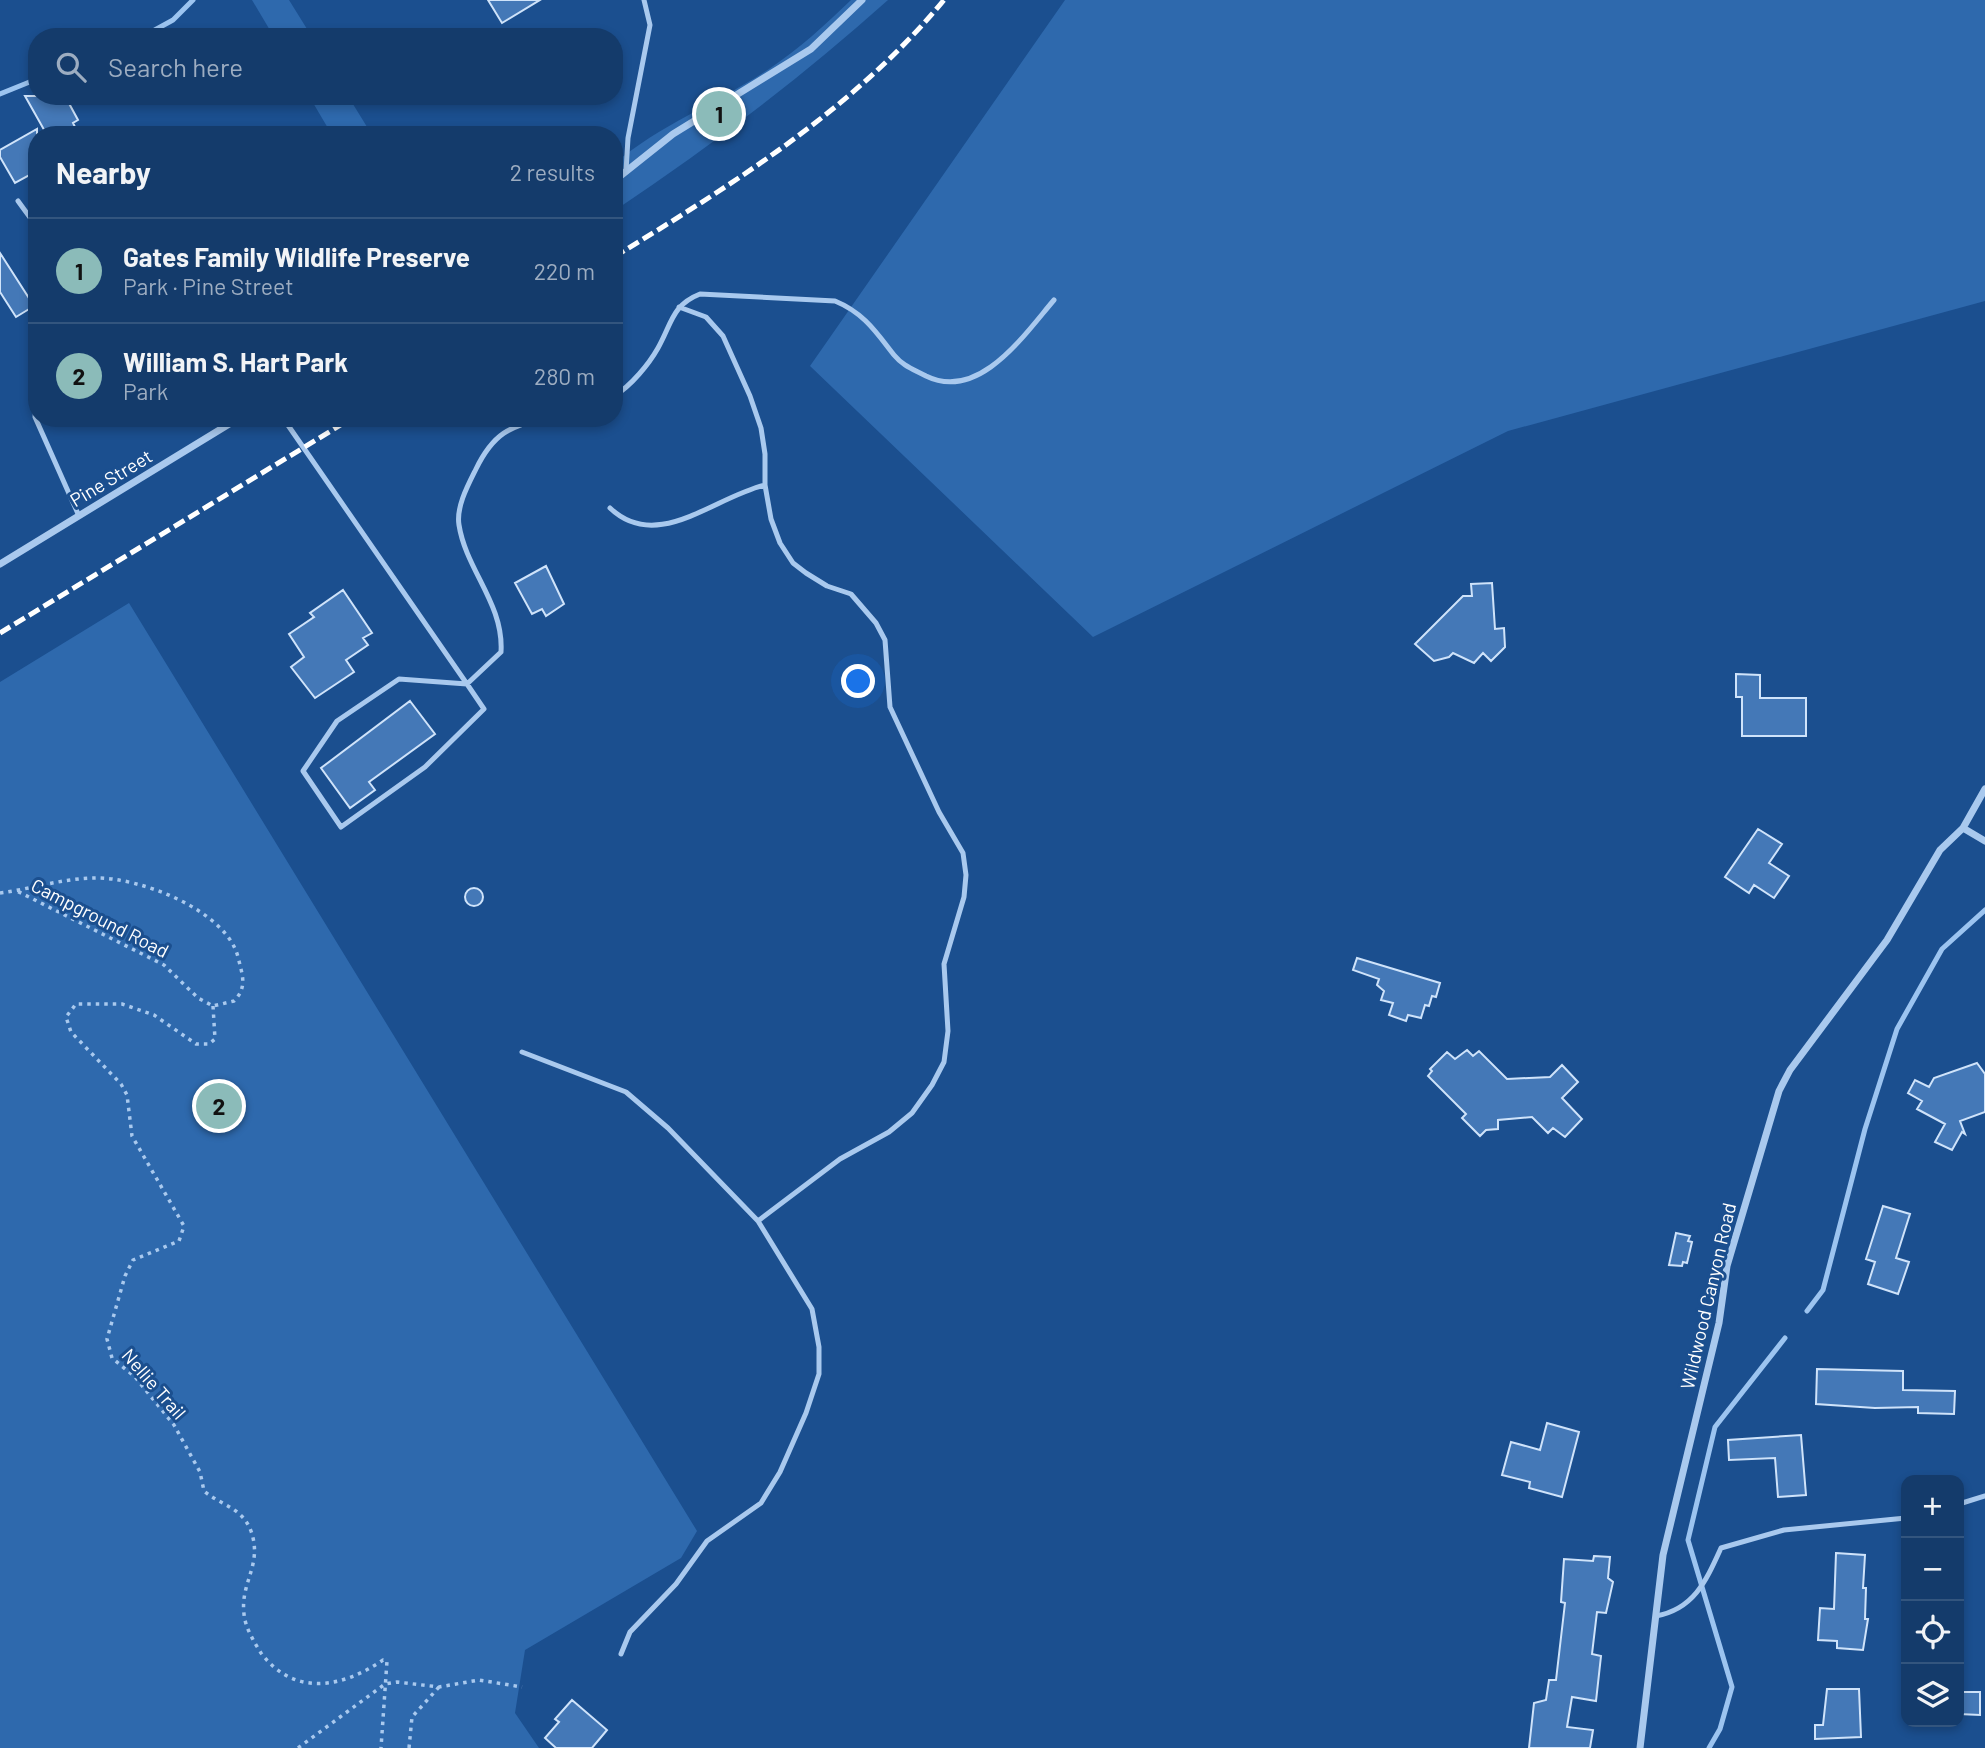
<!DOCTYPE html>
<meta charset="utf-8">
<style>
body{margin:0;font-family:Barlow,sans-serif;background:#214673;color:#f1f3f6}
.controls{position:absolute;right:21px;bottom:21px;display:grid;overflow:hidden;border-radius:14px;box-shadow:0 4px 10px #0003}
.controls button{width:63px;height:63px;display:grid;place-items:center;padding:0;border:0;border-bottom:2px solid #33557e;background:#143b6b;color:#f1f3f6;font:35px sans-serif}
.you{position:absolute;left:859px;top:682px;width:24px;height:24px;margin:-18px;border:5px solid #fff;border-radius:50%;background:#1a73e8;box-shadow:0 0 0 10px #1a73e833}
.badge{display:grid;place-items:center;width:46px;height:46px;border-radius:50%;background:#8bbbb9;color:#111;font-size:23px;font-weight:700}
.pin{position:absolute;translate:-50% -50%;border:4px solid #fff;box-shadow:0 2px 7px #0006}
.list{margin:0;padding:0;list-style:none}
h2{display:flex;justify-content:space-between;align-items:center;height:91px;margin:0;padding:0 28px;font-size:30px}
h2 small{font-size:23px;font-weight:400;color:#9dadc1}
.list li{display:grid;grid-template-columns:46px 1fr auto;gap:21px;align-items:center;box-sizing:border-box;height:105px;padding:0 28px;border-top:2px solid #33557e}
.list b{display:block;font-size:26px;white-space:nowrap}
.list p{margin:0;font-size:23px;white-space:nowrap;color:#9dadc1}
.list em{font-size:23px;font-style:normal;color:#9dadc1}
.icon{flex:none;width:38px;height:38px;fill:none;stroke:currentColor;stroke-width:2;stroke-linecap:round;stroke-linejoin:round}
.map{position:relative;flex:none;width:1985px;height:1748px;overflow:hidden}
.search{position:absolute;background:#143b6b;box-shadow:0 4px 10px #0003;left:28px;top:28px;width:595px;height:77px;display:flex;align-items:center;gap:18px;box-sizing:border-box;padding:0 24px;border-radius:28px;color:#9dadc1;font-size:26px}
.panel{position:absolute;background:#143b6b;box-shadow:0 4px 10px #0003;left:28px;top:126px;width:595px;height:301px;border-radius:28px}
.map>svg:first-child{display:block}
.green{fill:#2e69ad}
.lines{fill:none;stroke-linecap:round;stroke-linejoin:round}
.stream{stroke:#9cc4f0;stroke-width:5}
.building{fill:#4478b7;stroke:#cfe3fa;stroke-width:2}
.path{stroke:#a9c9ee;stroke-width:3.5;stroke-dasharray:3.5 5;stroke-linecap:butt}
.service{stroke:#a9c9ee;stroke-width:5}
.minor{stroke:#a9c9ee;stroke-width:7}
.rail{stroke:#fff;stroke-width:5;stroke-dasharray:12 5;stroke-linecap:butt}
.labels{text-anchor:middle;stroke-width:6;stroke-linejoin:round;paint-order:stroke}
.street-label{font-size:19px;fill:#fff;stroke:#1b4f8f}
</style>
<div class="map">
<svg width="1985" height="1748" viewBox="0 0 1985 1748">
<rect width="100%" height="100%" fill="#1b4f8f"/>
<path class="green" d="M252 0H289L312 37H274Z
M851 0H888C802 77 710 147 614 211V164C661 124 718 103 769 69 799 49 825 25 851 0Z
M1065 0H1985V301L1508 431 1093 637 810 366Z
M309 96H348L372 135H332Z
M129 603 697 1531 681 1558 525 1650 515 1713 539 1748H0V682Z"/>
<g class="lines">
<path class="stream" d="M142 37 173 20 193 0
M0 94 37 79
M1807 1311 1823 1290 1865 1129 1897 1029 1942 949 1985 910
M1709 1748 1720 1729 1732 1687 1688 1540 1715 1427 1785 1338"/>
</g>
<path class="building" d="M488 0H540L502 23Z
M25 96H65L78 120 73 123 79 135H47Z
M37 129V171L15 183 0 157V150Z
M0 253 34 306 16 317 0 292Z
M546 566 564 604 546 616 542 609 532 614 515 583Z
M1492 583 1495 629 1504 628 1505 647 1491 661 1483 653 1474 663 1453 653 1449 657 1434 661 1415 644 1463 596H1472L1471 584Z
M343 590 372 633 363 638 368 645 346 660 354 672 315 698 291 667 304 657 289 634 314 617 310 613Z
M1736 674 1760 675V698H1806V736H1742V697H1736Z
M410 701 435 734 369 782 375 790 350 808 321 768Z
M1758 829 1782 844 1769 863 1789 876 1774 898 1754 885 1749 893 1725 877Z
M465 897a9 9 0 1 1 18 0a9 9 0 1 1-18 0Z
M1357 958 1440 983 1436 997 1432 996 1429 1006 1425 1005 1421 1018 1408 1015 1406 1021 1389 1015 1393 1003 1381 1000 1384 991 1377 985 1379 979 1353 970Z
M1467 1050 1473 1056 1479 1051 1507 1079 1550 1077 1562 1065 1578 1082 1562 1098 1582 1119 1565 1137 1553 1128 1548 1133 1532 1117 1498 1120V1129L1486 1130 1480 1136 1462 1118 1466 1114 1428 1076 1432 1071 1430 1069 1447 1052 1455 1059Z
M1977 1063 1985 1074V1112L1960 1121 1965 1134 1962 1132 1952 1150 1935 1142 1945 1124 1917 1109 1922 1101 1908 1093 1915 1080 1929 1087 1934 1078Z
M1883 1206 1910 1214 1896 1258 1909 1262 1898 1294 1868 1284 1875 1262 1866 1259Z
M1676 1233 1690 1236 1688 1241 1692 1242 1687 1263 1683 1262 1682 1266 1669 1265Z
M1817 1369 1903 1371V1390L1955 1391 1954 1414 1918 1413V1407L1875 1408 1816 1404Z
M1547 1423 1579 1432 1562 1497 1529 1488 1530 1482 1502 1475 1511 1442 1540 1450Z
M1801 1435 1806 1495 1778 1497 1775 1458 1729 1460 1728 1440Z
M1836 1553 1865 1555 1863 1588H1866L1865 1619H1868L1863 1650 1837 1648V1641L1818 1640 1820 1608 1834 1609Z
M1594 1556 1610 1557 1608 1578 1613 1582 1606 1613 1597 1612 1592 1654 1601 1656 1596 1701 1572 1697 1567 1727 1593 1730 1590 1748H1529L1534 1703 1546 1700 1549 1680H1556L1565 1603 1561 1602 1564 1559 1593 1561Z
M1827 1689H1859L1861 1737 1815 1739V1725H1823Z
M1959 1692H1980V1715L1959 1714Z
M572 1700 607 1730 592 1748H556L545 1738 559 1722 555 1719Z"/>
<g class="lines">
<path class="path" d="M0 893C31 889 64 878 95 878 139 877 226 910 238 957 242 974 248 987 234 1001L213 1006 198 998 164 965 17 891
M213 1006 215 1039 209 1044H196L154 1015 122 1004H76L66 1017 71 1032 121 1084 127 1095 132 1136 184 1226 179 1241 133 1260 125 1276 107 1339 112 1358 135 1377 174 1425 200 1472 204 1491C220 1505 242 1507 251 1531 263 1565 240 1582 244 1614 245 1627 254 1642 261 1653 294 1697 342 1688 383 1660L387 1661 381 1748
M298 1748 385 1684 397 1682 439 1687 479 1680 522 1687
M409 1748 412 1717 439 1687"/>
<path class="service" d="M626 171 628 138 650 25 644 0
M18 201 37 227
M679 307 706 317 723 336 750 396 761 428 765 454V485L771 519 780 543 793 563 806 573 827 586 851 594 876 623 885 640 890 707 939 812 963 853 966 875 964 897 944 964 948 1031 944 1062 932 1085 912 1113 889 1132 840 1159 758 1221
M37 383 35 417 79 516
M614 396C631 386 649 364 658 348 672 323 672 305 700 294L835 301C864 313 876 332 894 355 903 366 913 369 926 376 979 402 1024 335 1054 300
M283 418 467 684 484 709 425 767 341 827 303 771 337 721 399 679 467 684 501 652C504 604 466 570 459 525 456 507 468 485 476 469 493 434 509 426 546 418
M610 508C657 553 714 497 765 485
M522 1052 626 1092 668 1128 758 1221 812 1309 819 1347V1374L806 1413 780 1472 761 1503 707 1541 676 1584 630 1632 621 1654
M1959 1504 1985 1496
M1656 1616C1694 1609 1706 1581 1721 1548L1784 1530 1906 1518"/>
<path class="minor" d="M614 181 673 134 811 49 862 0
M0 564 239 418
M1963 828 1985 841
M1640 1748 1663 1555 1719 1323 1727 1266 1779 1091 1790 1070 1887 940 1940 850 1963 828 1985 789"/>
<path class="rail" d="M614 257C733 184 854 109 944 0
M0 633 352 418"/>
</g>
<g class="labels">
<g class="street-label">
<text transform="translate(111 478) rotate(-31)" y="7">Pine Street</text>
<text transform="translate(100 918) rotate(27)" y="7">Campground Road</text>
<text transform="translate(1708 1296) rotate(-77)" y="7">Wildwood Canyon Road</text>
<text transform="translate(154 1384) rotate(49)" y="7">Nellie Trail</text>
</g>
</g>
</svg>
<div class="controls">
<button>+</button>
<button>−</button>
<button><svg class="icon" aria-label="locate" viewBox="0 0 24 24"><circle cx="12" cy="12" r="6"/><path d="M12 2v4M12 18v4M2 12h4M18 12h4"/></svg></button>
<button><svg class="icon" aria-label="layers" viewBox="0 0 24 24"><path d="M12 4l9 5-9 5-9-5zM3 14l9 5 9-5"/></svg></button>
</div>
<div class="you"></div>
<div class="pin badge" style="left:719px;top:114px">1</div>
<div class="pin badge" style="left:219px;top:1106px">2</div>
<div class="search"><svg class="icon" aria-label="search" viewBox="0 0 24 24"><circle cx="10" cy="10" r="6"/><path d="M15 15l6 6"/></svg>Search here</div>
<section class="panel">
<h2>Nearby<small>2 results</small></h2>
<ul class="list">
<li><span class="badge">1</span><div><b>Gates Family Wildlife Preserve</b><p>Park · Pine Street</p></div><em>220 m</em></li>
<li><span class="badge">2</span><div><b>William S. Hart Park</b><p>Park</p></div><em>280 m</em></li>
</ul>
</section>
</div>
